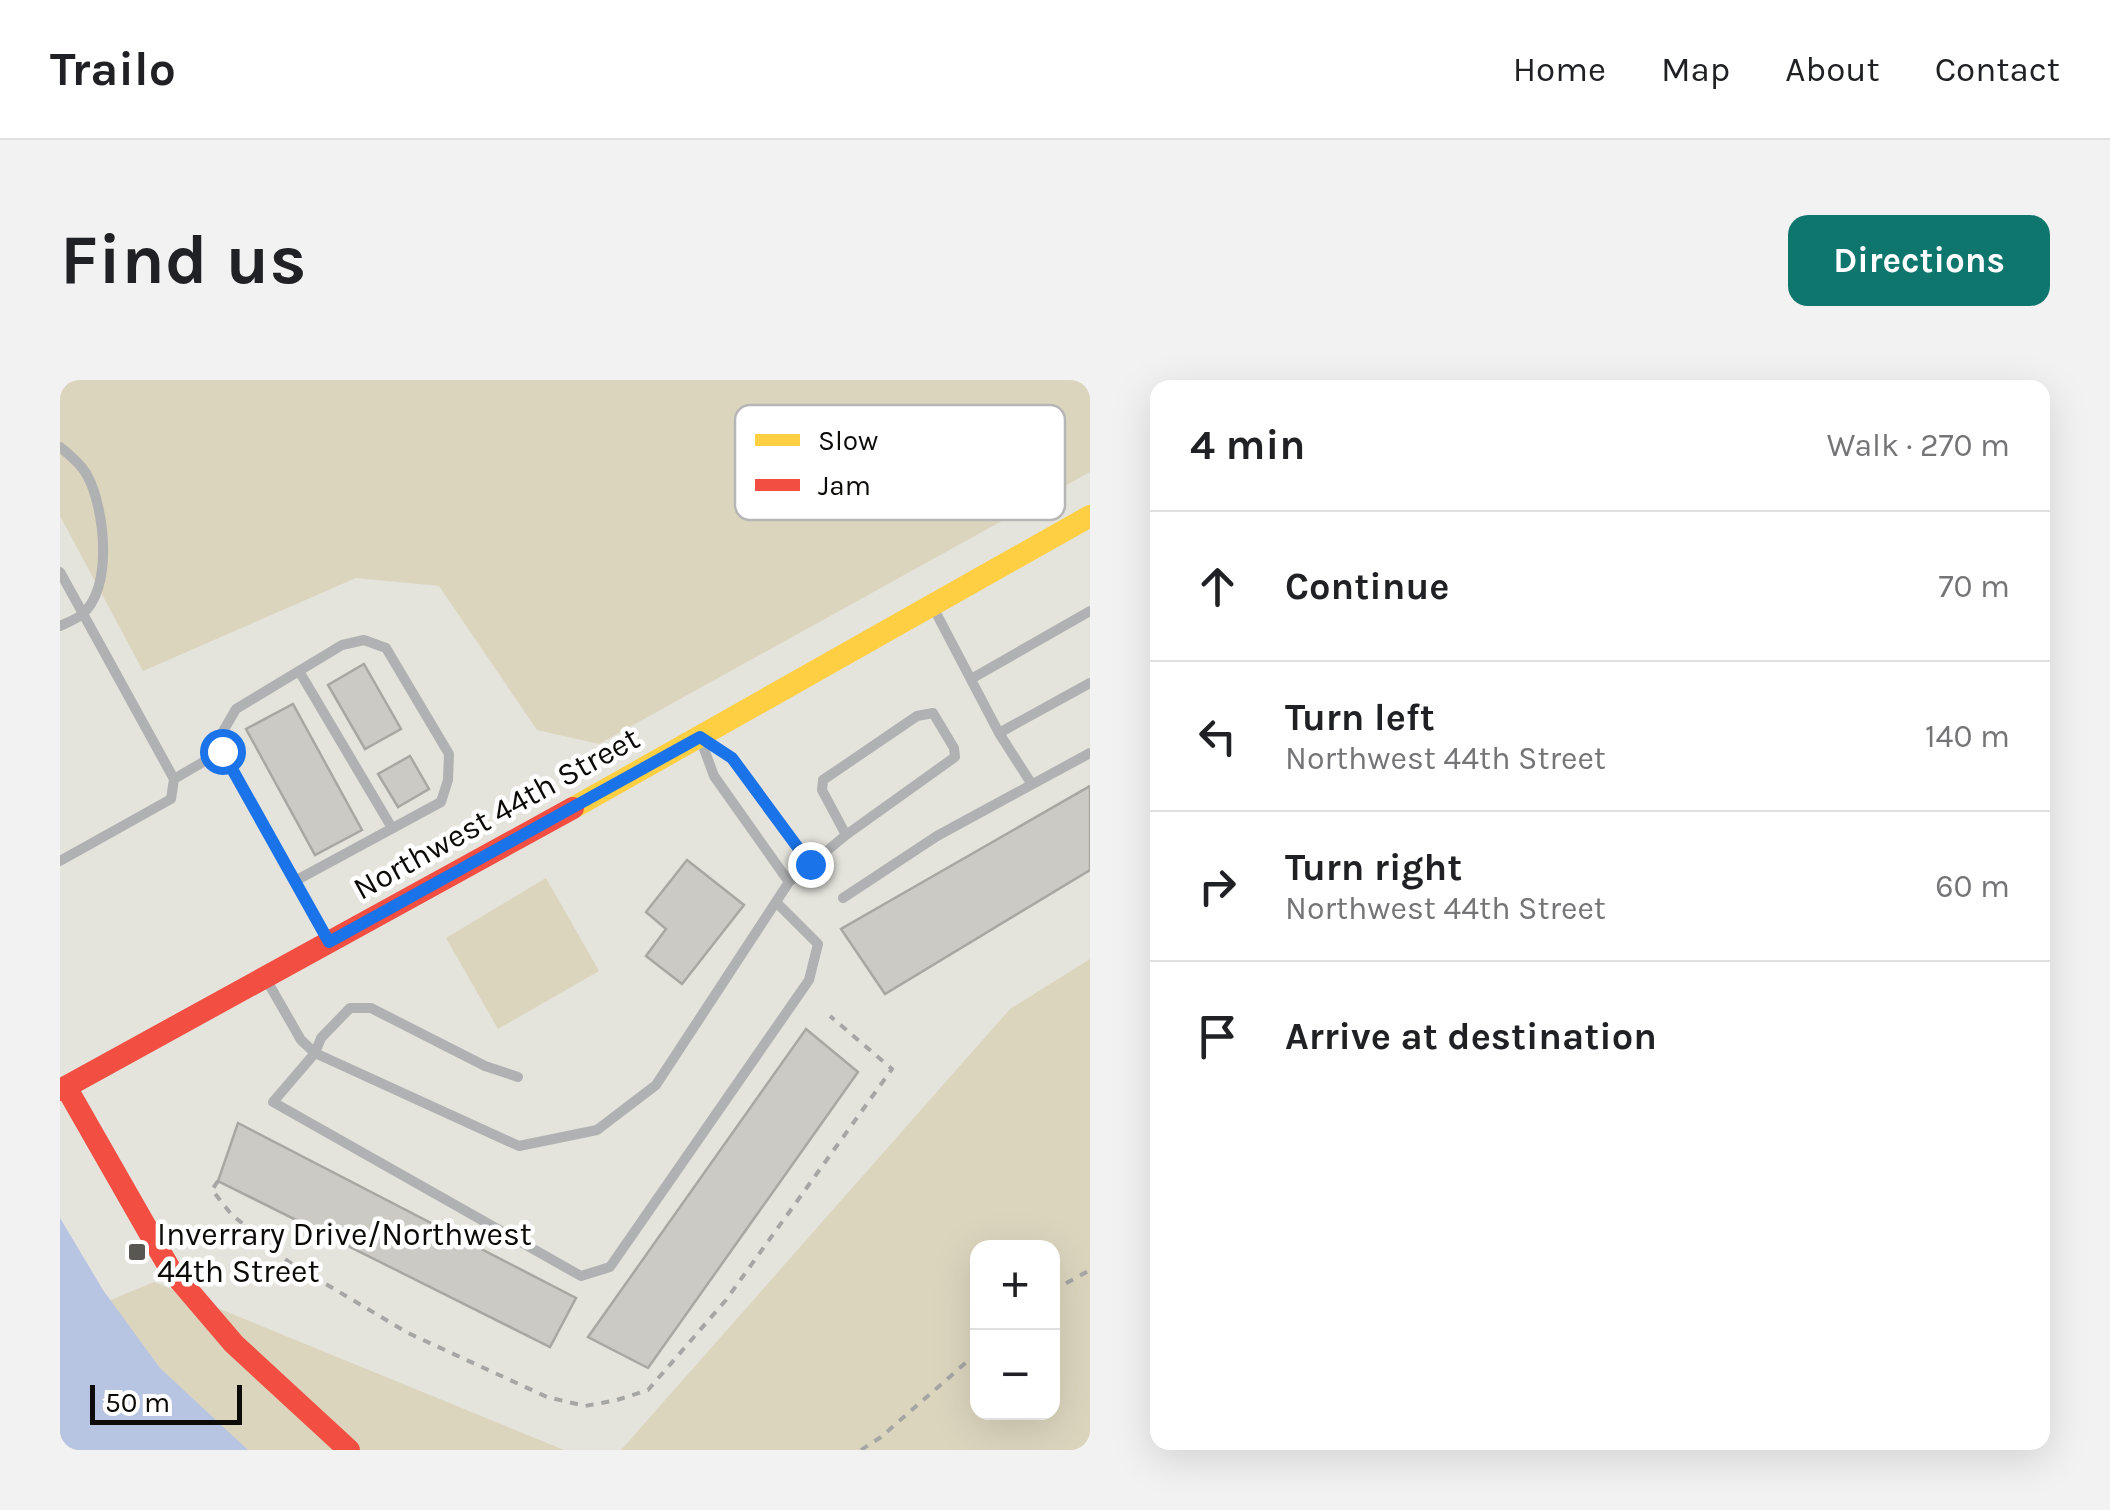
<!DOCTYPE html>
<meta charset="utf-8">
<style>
body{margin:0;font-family:Karla,sans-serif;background:#f2f2f2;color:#202124}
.controls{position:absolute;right:30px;bottom:30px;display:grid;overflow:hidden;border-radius:20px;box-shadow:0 10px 40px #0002}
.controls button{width:90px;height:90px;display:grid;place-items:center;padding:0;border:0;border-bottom:2px solid #e0e0e0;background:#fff;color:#202124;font:50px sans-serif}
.scale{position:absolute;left:30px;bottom:25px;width:152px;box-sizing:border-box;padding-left:10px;border:5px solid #0c0b08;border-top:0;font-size:28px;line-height:35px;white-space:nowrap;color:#0c0b08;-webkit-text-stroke:8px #fff;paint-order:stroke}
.stop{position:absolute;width:30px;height:30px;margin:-22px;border:8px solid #1a73e8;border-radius:50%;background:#fff}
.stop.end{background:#1a73e8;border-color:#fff;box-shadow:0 2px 10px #0008}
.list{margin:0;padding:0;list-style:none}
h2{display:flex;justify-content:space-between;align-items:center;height:130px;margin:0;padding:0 40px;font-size:42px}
h2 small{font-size:32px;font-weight:400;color:#757577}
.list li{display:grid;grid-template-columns:65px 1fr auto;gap:30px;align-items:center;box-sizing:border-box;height:150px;padding:0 40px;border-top:2px solid #e0e0e0}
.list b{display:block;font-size:38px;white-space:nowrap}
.list p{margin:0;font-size:32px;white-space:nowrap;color:#757577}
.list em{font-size:32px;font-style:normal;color:#757577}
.icon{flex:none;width:55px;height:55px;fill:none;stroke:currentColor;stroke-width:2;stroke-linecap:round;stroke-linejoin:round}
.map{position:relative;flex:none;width:1030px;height:1070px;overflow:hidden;border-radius:20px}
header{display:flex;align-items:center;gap:60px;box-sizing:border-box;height:140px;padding:0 50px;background:#fff;border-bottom:2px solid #e0e0e0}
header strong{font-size:48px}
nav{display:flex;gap:55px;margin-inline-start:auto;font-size:35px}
.intro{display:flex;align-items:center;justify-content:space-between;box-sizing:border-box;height:240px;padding:0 60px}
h1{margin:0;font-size:70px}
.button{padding:25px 45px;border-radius:20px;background:#0f766e;color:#fff;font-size:35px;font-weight:700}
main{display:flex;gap:60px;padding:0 60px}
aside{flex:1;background:#fff;border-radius:20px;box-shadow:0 10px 40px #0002}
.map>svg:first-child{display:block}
.green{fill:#dcd5be;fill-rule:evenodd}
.water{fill:#b7c4e2}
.building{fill:#cbcac4;stroke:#a8a7a2;stroke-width:2.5}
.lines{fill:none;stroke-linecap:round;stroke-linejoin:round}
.path{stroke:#a6a6a5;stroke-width:4;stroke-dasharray:8 8;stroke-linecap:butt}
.lane{stroke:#b0b1b2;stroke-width:10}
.slow{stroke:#ffcf43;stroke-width:22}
.jam{stroke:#f24e42;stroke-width:22}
.route{stroke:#1a73e8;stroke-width:12}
.poi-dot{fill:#585752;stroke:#fff;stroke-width:4}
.labels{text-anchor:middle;stroke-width:9;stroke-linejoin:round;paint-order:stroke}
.street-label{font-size:32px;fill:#0c0b08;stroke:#fff}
.poi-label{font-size:32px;fill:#0c0b08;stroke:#fff;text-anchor:start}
.key{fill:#fff;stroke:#b6b6b5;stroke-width:2.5}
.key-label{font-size:28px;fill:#0c0b08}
</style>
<header>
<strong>Trailo</strong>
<nav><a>Home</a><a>Map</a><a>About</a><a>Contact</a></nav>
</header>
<div class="intro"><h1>Find us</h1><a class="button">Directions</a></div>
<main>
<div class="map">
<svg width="1030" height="1070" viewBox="0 0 1030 1070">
<rect width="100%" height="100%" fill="#e4e3dc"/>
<path class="green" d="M0 0H1030V92L539 364 477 350 379 206 296 198 83 291 0 136Z
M486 498 539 591 438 649 386 558Z
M1030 579V1070H561L950 629ZM918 868H992V1032H918Z
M94 902 504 1070H0V941Z"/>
<path class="water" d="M0 838 43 910 100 988 188 1070H6L0 1056Z"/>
<path class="building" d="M304 284 341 349 305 369 268 305Z
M233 324 302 450 255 475 186 349Z
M350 376 369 409 338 427 318 394Z
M1030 406V490L825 614 781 549Z
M627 480 684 525 622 604 586 576 606 549 586 532Z
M746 649 798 692 588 988 528 957Z
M178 743 516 918 490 967 158 801Z"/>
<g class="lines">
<path class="path" d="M158 801 152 810 171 834 229 882 348 953 487 1017 525 1026 557 1020 588 1010 666 920 832 689 770 636
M992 911 1030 890
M801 1070 821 1057 918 972"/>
<path class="lane" d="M0 67C10 75 21 84 27 95 45 128 54 210 21 235 15 240 6 243 0 246
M0 192 114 399 162 371 268 562
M874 229 939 353 971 403
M239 291 332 448
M911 299 1030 231
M873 333 894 368 895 377 786 455 762 410 763 400 857 336Z
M939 353 1030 303
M640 358 654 396 729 502
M645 360 672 378 750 485
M162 371V353L176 329 282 265 304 260 326 268 389 374 388 400 381 422 235 501
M0 481 111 419 114 399
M783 518 877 456 1030 373
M206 599 241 660 255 673 459 766 537 750 596 705 729 502 786 455
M458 697 425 686 311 628H290L261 658 255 673 213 722 521 896 550 887 749 600 758 564 716 522"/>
<path class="slow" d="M513 428 1030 136"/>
<path class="jam" d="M6 707 110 889 174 964 289 1070
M0 710 513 428"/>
</g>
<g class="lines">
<path class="route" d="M162 371 269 562 640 357 672 378 750 484"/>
</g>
<rect class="poi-dot" x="67" y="862" width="20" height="20" rx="5"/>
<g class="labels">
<g class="street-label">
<text transform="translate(436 433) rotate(-29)" y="11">Northwest 44th Street</text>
</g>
<g class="poi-label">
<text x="97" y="865">Inverrary Drive/Northwest<tspan x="97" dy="37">44th Street</tspan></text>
</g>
</g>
<rect x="675" y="25" width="330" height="115" rx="15" class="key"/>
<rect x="695" y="54" width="45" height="12" fill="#ffcf43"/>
<rect x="695" y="99" width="45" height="12" fill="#f24e42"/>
<g class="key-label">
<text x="758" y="70">Slow</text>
<text x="758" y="115">Jam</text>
</g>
</svg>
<div class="controls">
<button>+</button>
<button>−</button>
</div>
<div class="scale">50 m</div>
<div class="stop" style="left:162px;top:371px"></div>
<div class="stop end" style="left:750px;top:484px"></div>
</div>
<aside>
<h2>4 min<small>Walk · 270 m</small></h2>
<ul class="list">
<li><svg class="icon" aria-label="ahead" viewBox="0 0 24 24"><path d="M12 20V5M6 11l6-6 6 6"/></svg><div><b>Continue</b></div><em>70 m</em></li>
<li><svg class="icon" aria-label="left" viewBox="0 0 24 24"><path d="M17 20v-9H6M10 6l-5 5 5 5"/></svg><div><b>Turn left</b><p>Northwest 44th Street</p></div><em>140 m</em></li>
<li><svg class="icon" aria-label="right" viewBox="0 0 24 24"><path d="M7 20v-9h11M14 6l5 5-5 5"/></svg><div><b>Turn right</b><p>Northwest 44th Street</p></div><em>60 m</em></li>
<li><svg class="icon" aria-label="arrive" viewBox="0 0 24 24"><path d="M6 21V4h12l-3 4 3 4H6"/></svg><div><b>Arrive at destination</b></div></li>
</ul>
</aside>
</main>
